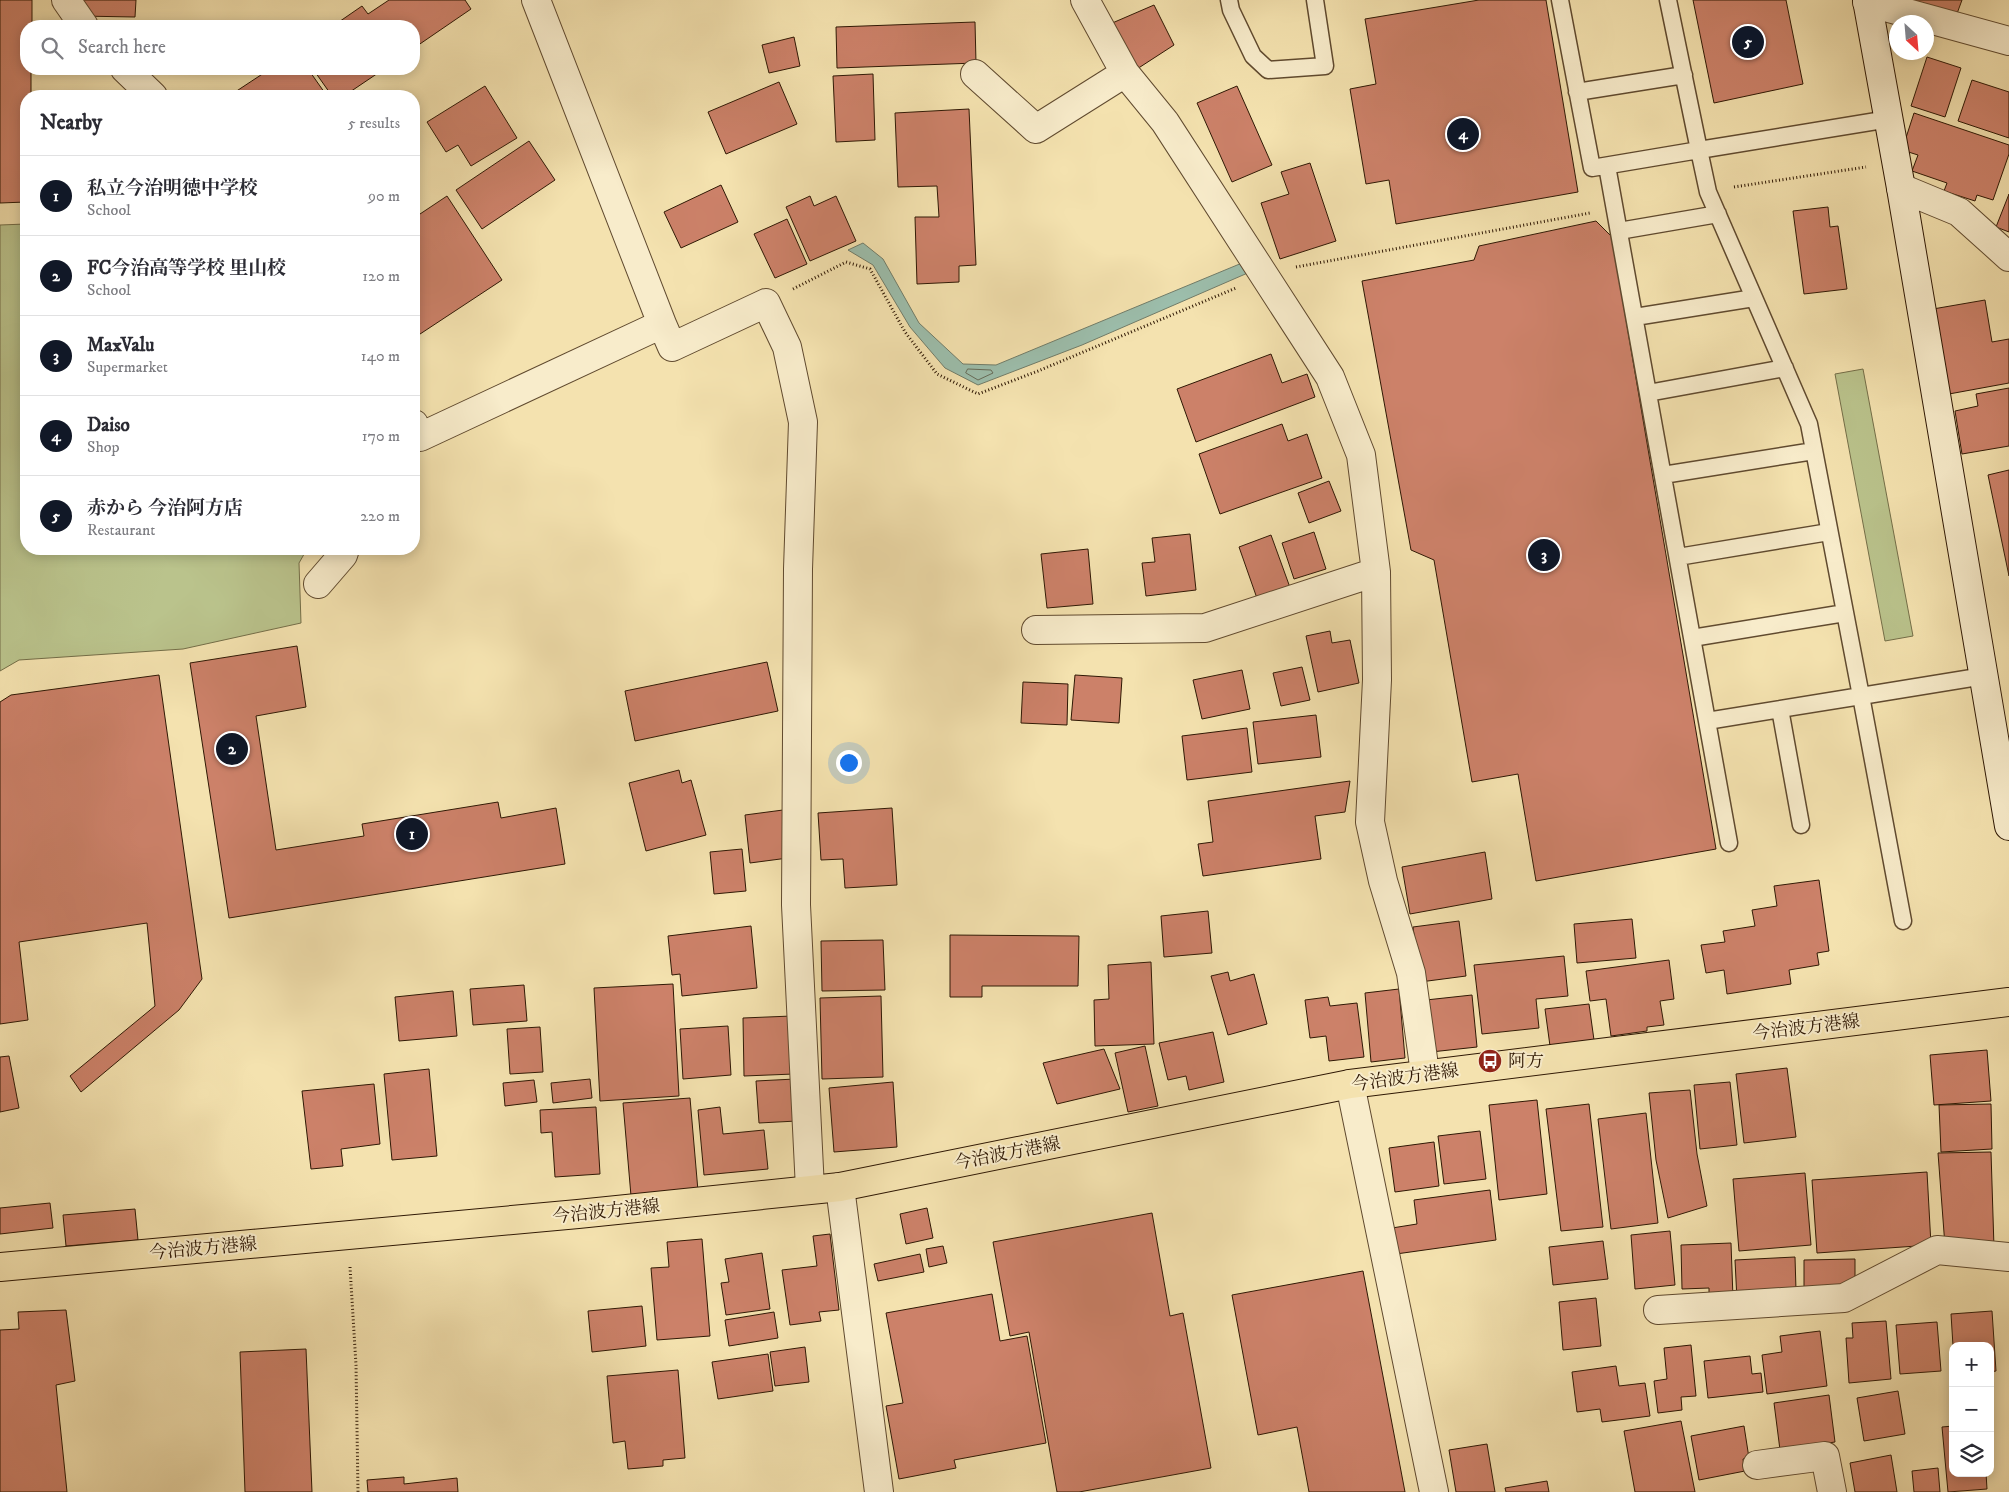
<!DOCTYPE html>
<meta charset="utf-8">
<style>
body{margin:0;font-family:"IM FELL DW Pica","Noto Serif JP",serif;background:#f2f2f3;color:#2b2b33}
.controls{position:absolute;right:15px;bottom:15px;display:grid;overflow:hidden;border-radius:10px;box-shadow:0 2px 12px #0003}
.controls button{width:45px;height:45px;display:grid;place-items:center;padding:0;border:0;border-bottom:1px solid #e1e1e2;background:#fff;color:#2b2b33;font:25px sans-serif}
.compass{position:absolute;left:1889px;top:15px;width:45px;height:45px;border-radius:50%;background:#fff;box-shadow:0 2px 12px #0003;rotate:154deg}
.you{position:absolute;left:848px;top:762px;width:18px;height:18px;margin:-12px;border:4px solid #fff;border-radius:50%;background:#1a73e8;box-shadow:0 0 0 8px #1a73e833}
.badge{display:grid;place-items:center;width:32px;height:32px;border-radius:50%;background:#111827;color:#fff;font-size:16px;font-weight:700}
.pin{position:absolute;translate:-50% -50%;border:2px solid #fff;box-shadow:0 1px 5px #0006}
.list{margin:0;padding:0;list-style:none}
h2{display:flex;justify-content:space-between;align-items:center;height:65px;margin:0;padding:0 20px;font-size:21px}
h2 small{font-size:16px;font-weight:400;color:#7c7c81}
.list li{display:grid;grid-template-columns:32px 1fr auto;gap:15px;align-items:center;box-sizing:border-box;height:80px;padding:0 20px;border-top:1px solid #e1e1e2}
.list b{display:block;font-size:19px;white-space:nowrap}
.list p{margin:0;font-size:16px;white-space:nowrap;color:#7c7c81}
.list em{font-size:16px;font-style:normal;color:#7c7c81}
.icon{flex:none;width:28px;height:28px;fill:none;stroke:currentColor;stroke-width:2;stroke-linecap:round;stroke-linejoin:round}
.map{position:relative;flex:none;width:2009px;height:1492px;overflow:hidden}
.search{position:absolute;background:#fff;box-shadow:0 2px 12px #0003;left:20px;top:20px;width:400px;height:55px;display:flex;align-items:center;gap:12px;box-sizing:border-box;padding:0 18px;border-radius:20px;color:#7c7c81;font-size:19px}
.panel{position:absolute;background:#fff;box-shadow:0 2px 12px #0003;left:20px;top:90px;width:400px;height:465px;border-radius:20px}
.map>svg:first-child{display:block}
.green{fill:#bac38c;stroke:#746e48}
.water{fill:#9cbeac;stroke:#707c69}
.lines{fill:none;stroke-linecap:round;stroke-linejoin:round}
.shore{stroke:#666b58;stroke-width:1}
.building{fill:#cc8169;stroke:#2f1804}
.lane-casing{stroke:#604a2f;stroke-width:19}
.street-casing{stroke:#604a2f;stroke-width:30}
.secondary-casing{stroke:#2f1804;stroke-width:30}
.primary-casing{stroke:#2f1804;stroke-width:30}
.path{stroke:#2f1804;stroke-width:3;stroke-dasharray:1 2.5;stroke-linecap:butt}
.lane{stroke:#f8eccb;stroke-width:16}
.street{stroke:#f8eccb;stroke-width:28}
.secondary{stroke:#f8eccb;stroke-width:28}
.primary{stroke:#f4e2af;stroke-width:28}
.labels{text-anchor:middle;stroke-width:4;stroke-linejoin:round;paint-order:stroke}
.street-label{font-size:18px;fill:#2f1804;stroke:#f8eccb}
.poi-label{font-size:18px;fill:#2f1804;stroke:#f8eccb;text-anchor:start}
</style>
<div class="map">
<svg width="2009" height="1492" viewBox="0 0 2009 1492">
<rect width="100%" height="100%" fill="#f4e2af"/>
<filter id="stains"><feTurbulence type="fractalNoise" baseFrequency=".004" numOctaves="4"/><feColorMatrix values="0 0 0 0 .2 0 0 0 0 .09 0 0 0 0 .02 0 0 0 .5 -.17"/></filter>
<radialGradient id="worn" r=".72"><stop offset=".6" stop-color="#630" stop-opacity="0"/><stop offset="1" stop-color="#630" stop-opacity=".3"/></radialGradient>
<path class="green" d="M26 224V549H307L299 563 301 623 183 649 19 660 0 671V225Z
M1863 369 1913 636 1885 641 1835 374Z"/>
<path class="water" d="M863 243 883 259 919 323 963 364 996 365 1242 263 1250 272 1082 345 978 385 945 368 910 327 873 265 848 250Z"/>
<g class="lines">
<path class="shore" d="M968 369 991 370 993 373 978 380 966 373Z"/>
</g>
<path class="building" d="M0 0H32V26H26V69H31V96H26V202L0 203Z
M79 0H136L135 17 79 16Z
M389 0H465L471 9 414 48V26H333L362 6 368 14Z
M1479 0H1546L1578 192 1396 224 1389 180 1366 184 1350 89 1376 84 1365 19Z
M1693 0H1786L1803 84 1714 103Z
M1915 0H1962L1955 19 1914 5Z
M1154 5 1174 45 1137 69 1110 24Z
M975 22 976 63 837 68 836 27Z
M794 37 800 66 769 73 762 45Z
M1927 57 1961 68 1945 117 1911 106Z
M270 69H308L327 96H229Z
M313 69H384L344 96H332Z
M873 74 875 140 836 142 833 76Z
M1972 80 2009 92V138L1958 121Z
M779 82 797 124 726 154 708 112Z
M485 86 517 138 471 166 458 145 446 152 427 122Z
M1237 86 1272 165 1232 182 1197 103Z
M969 109 976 265 959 266V282L917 284 915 217H939L937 186 898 187 895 113Z
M1914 113 2009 145V154L1993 200 1977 195 1975 201 1944 191 1947 183 1912 171 1918 155 1902 150Z
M529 141 555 180 482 229 456 190Z
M1310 163 1336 241 1280 259 1261 203 1289 194 1281 172Z
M721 185 738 222 681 248 664 212Z
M2009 194V232L1996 227Z
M447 196 502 280 414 338V218Z
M810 196 814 206 836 196 856 241 810 261 786 207Z
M1828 207 1830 227 1838 226 1847 289 1804 294 1793 211Z
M787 219 807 264 775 278 754 234Z
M1596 221 1612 237 1716 849 1536 881 1518 774 1472 782 1434 560 1411 550 1362 281 1474 260 1479 246Z
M1985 300 1992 342 2009 339V383L1949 394 1933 309Z
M1271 354 1282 383 1307 374 1315 397 1196 442 1177 389Z
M2009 388V446L1962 454 1955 411 1978 406 1976 394Z
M1282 424 1288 441 1307 434 1322 478 1220 514 1199 454Z
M2009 470V576L1988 475Z
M1329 481 1341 511 1309 523 1298 493Z
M1314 532 1326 569 1294 579 1282 543Z
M1190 534 1196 590 1146 596 1142 563 1155 562 1152 538Z
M1271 535 1292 593 1259 604 1239 547Z
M1088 549 1093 604 1047 608 1041 554Z
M1330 631 1332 643 1350 640 1359 683 1318 692 1306 636Z
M297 646 306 707 256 716 276 850 364 836 362 824 498 802 501 818 556 808 565 864 229 918 190 663Z
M767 662 778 711 635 741 625 691Z
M1302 667 1310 700 1281 706 1273 673Z
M1242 670 1250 709 1202 719 1193 680Z
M159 675 202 979 179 1010 81 1092 70 1076 155 1006 147 923 19 942 28 1020 0 1024V702L11 695Z
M1075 675 1122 678 1119 723 1071 720Z
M1023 682 1068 684 1067 725 1021 723Z
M1316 715 1321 757 1258 764 1253 722Z
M1247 728 1252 772 1187 780 1182 736Z
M679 770 682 783 691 780 706 835 646 851 629 783Z
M1350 781 1345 812 1315 816 1321 859 1203 876 1198 844 1213 842 1208 801Z
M892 808 897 885 845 888 843 859 821 860 818 813Z
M783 810 788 858 750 863 745 815Z
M742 849 746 891 714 894 710 852Z
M1485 852 1492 899 1410 914 1402 867Z
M1819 880 1829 951 1817 953 1819 965 1789 970 1791 984 1727 994 1724 970 1706 973 1701 945 1725 942 1723 931 1755 926 1752 910 1777 906 1774 886Z
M1208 911 1212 953 1164 957 1161 916Z
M1632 919 1636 958 1577 963 1574 924Z
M1459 921 1466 976 1420 982 1413 927Z
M751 926 757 988 682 996 680 974 672 975 668 936Z
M950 935 1079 936 1078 986H982V997H950Z
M883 940 885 990 822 991 821 941Z
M1564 956 1568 996 1536 999 1539 1028 1482 1034 1474 965Z
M1669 960 1674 999 1660 1001 1664 1025 1647 1027V1031L1611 1036 1606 999 1590 1001 1586 971Z
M1151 962 1154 1044 1095 1046 1094 1000 1109 999 1108 965Z
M1228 972 1230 981 1254 974 1267 1024 1228 1035 1211 976Z
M673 984 679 1096 600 1101 594 988Z
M524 985 527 1021 473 1025 470 989Z
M1399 989 1405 1058 1371 1062 1365 993Z
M453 991 457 1036 399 1041 395 997Z
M1472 995 1477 1047 1431 1052 1426 1000Z
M881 996 883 1077 822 1079 820 998Z
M1328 997 1330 1006 1357 1003 1364 1057 1329 1061 1326 1036 1310 1038 1305 1000Z
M1589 1004 1594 1040 1550 1046 1545 1009Z
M792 1016 794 1074 744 1076 743 1018Z
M728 1026 731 1075 683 1079 680 1029Z
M540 1027 543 1072 510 1074 507 1029Z
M1213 1032 1224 1082 1189 1090 1186 1076 1168 1080 1159 1043Z
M1145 1046 1158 1106 1128 1112 1115 1053Z
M1104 1049 1120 1089 1057 1104 1043 1063Z
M1987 1050 1991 1101 1934 1105 1930 1055Z
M9 1056 19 1108 0 1112V1057Z
M1787 1068 1796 1137 1744 1143 1736 1074Z
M429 1069 437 1156 392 1160 384 1074Z
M590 1079 592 1098 553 1103 551 1083Z
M795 1079 797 1121 759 1123 756 1081Z
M534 1080 537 1102 505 1106 503 1083Z
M893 1082 897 1147 834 1152 829 1088Z
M1730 1082 1737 1145 1700 1149 1694 1085Z
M374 1084 380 1144 341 1149 343 1166 311 1169 302 1091Z
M1690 1090 1697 1154 1707 1206 1668 1218 1656 1160 1649 1093Z
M690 1098 698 1191 631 1196 623 1103Z
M1537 1100 1547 1194 1499 1200 1489 1105Z
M1589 1104 1603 1227 1561 1231 1546 1109Z
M1991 1104 1992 1149 1941 1152 1939 1105Z
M596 1107 600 1174 555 1177 552 1132 541 1133 540 1110Z
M720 1107 723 1134 764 1130 768 1169 704 1175 698 1110Z
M1646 1113 1658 1223 1611 1229 1598 1119Z
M1480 1131 1486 1179 1444 1184 1438 1136Z
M1434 1142 1439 1186 1395 1192 1389 1148Z
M1991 1152 1994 1248 1945 1246 1938 1153Z
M1927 1172 1931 1245 1817 1253 1812 1180Z
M1805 1173 1811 1245 1739 1251 1733 1179Z
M1490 1190 1496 1240 1396 1254 1392 1228 1417 1224 1414 1200Z
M50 1203 53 1228 0 1234V1208Z
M927 1208 933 1238 906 1244 900 1214Z
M135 1209 138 1240 66 1246 63 1215Z
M1152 1213 1170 1316 1183 1313 1211 1468 1079 1492H1057L1029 1332 1010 1336 993 1242Z
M1670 1231 1675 1285 1635 1289 1631 1235Z
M830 1234 839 1310 819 1312 821 1321 790 1325 782 1270 817 1266 813 1236Z
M702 1239 710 1336 657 1340 651 1268 669 1267 667 1242Z
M1603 1241 1608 1279 1553 1285 1549 1247Z
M1731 1243 1733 1298 1709 1299V1288L1682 1289 1681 1245Z
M943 1246 947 1263 929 1267 926 1249Z
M762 1253 770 1309 726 1315 721 1283 729 1282 725 1259Z
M920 1254 924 1272 878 1281 874 1264Z
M1795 1257 1796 1290 1737 1300 1735 1260Z
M1855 1259V1284L1828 1285V1294H1804V1260Z
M1363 1271 1405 1492H1309L1297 1427 1258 1435 1232 1295Z
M992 1294 1000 1341 1027 1336 1046 1443 954 1460 956 1468 899 1479 886 1406 903 1403 886 1313Z
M1596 1298 1601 1346 1563 1350 1559 1302Z
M642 1306 646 1346 592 1352 588 1311Z
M66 1310 75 1381 56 1385 67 1492H0V1330L19 1329 18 1312Z
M1992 1311 1996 1371 1990 1372V1346H1953L1951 1314Z
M774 1312 778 1338 729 1346 725 1320Z
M1886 1321 1891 1379 1849 1383 1846 1338H1853L1852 1323Z
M1937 1322 1941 1371 1900 1374 1896 1325Z
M1820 1331 1827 1386 1767 1394 1762 1355 1782 1352 1780 1336Z
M1691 1345 1696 1396 1681 1397 1682 1410 1658 1413 1654 1381 1667 1379 1664 1348Z
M805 1347 809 1382 775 1386 770 1352Z
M306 1349 312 1492H245L240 1352Z
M768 1354 773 1391 718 1399 712 1362Z
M1750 1356 1752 1374 1761 1373 1763 1392 1708 1398 1704 1361Z
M1616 1366 1619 1386 1645 1383 1650 1416 1602 1422 1600 1409 1577 1412 1572 1372Z
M678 1370 685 1458 663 1460V1466L628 1469 625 1441 613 1443 607 1376Z
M1898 1391 1905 1434 1864 1441 1857 1398Z
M1829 1395 1835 1442 1780 1450 1774 1403Z
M1681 1421 1695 1492H1635L1624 1431Z
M1744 1426 1749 1458 1743 1459 1745 1471 1699 1480 1691 1436Z
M1953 1426V1473H1986L1987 1489 1948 1492 1942 1427Z
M1487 1444 1495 1492H1456L1449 1450Z
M1891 1455 1897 1492H1855L1850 1463Z
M1938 1468 1940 1492H1914L1912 1471Z
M404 1477V1484L457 1478 458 1492H368L367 1480Z
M1547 1481 1549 1492H1506L1505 1488Z"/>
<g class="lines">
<g class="lane-casing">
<path id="lane" d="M1229 0 1231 10 1253 56 1268 70 1325 66 1315 0
M1560 0 1592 168 1699 150 1708 192 1809 424 1861 696 1984 676
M1668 0 1699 150 1889 119
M1577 92 1684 75
M1607 166 1707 721 1861 696 1903 921
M1619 231 1718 214
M1635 317 1754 298
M1648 393 1785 368
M1663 475 1814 451
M1678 557 1829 532
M1692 638 1845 613
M1780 709 1801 825
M1707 721 1729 843"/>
</g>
<g class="street-casing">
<path id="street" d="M66 0 84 26
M536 0 662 324
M1085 0 1125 73 1165 122 1330 377 1361 455 1376 572 1377 680 1370 822 1383 881 1411 973 1425 1073
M1867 2 2009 41
M125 69 153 96
M975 74 1036 129 1125 73
M1901 188 1959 212 2009 257
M414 424 420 437 662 324 672 347 766 303 787 347 803 422 798 569 796 905 810 1189
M318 584 343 555 345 549
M1036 630 1205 628 1376 572
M1350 1084 1434 1492
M840 1187 879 1492
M1658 1310 1844 1298 1937 1250 2009 1257
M1757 1465 1825 1456 1832 1492"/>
</g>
<g class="secondary-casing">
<path id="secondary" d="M1867 0 1901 188 2009 826"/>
</g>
<g class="primary-casing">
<path id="primary" d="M0 1267 578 1214 840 1187 1350 1084 2009 1002"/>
</g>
<path class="path" d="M1734 187 1866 167
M1296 267 1590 213
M793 289 846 262 870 269 905 332 937 374 978 394 1038 371 1236 288
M350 1267 356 1365 358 1492"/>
<use href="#lane" class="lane"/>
<use href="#street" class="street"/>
<use href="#secondary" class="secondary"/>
<use href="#primary" class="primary"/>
</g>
<defs>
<g id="bus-disc" transform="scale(1.25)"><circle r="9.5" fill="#8f2418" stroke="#f8eccb"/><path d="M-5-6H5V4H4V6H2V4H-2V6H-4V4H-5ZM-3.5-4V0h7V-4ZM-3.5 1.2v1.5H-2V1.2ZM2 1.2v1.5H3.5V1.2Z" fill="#fff"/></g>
</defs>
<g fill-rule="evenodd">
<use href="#bus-disc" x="1490" y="1061"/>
</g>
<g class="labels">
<g class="street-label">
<text transform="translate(1806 1027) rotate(-7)" y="6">今治波方港線</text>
<text transform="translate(1405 1077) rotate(-8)" y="6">今治波方港線</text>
<text transform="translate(1007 1153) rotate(-11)" y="6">今治波方港線</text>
<text transform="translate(606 1211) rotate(-6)" y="6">今治波方港線</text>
<text transform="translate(203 1248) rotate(-5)" y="6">今治波方港線</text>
</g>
<g class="poi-label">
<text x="1508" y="1067">阿方</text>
</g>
</g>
<rect width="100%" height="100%" filter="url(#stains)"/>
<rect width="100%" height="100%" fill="url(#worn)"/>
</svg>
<div class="controls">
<button>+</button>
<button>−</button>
<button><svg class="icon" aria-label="layers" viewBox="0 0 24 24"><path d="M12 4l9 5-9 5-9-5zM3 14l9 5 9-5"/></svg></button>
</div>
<svg class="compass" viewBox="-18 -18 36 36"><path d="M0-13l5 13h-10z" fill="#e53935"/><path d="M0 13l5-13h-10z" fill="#7c7c81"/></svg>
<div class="you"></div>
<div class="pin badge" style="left:412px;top:834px">1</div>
<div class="pin badge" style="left:232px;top:749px">2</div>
<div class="pin badge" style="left:1544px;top:555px">3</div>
<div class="pin badge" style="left:1463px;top:134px">4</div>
<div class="pin badge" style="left:1748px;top:42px">5</div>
<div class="search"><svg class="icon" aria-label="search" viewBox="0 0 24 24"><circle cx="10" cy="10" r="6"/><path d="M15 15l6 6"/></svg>Search here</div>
<section class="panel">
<h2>Nearby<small>5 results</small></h2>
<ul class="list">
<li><span class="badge">1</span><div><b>私立今治明徳中学校</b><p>School</p></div><em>90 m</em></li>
<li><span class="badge">2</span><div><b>FC今治高等学校 里山校</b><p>School</p></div><em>120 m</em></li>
<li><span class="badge">3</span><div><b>MaxValu</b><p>Supermarket</p></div><em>140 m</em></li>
<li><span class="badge">4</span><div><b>Daiso</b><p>Shop</p></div><em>170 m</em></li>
<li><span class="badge">5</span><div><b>赤から 今治阿方店</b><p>Restaurant</p></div><em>220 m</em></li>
</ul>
</section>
</div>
